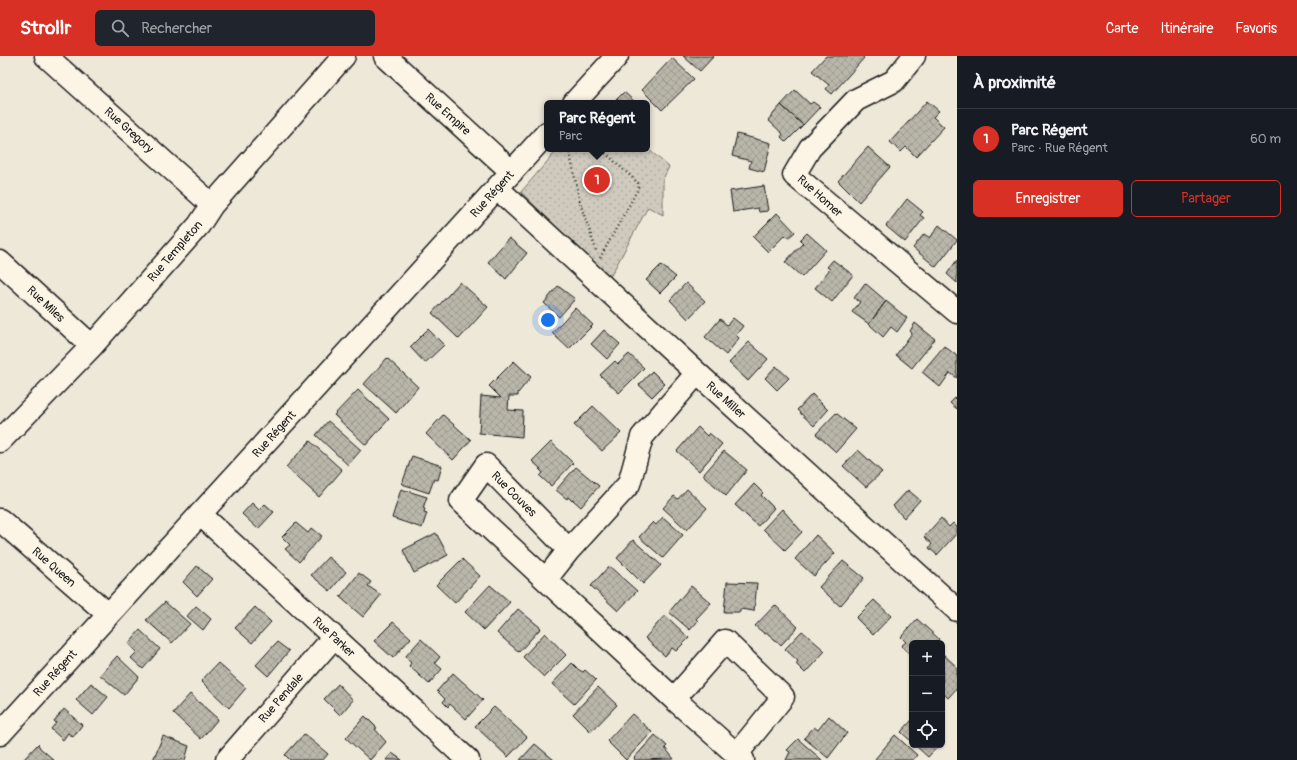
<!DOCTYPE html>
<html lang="fr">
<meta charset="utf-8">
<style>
body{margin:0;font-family:Pangolin,sans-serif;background:#20242c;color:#f1f3f6}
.controls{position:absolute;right:12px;bottom:12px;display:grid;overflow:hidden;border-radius:6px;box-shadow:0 1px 3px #0004}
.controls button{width:36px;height:36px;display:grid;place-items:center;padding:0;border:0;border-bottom:1px solid #363941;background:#171b24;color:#f1f3f6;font:20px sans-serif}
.you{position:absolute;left:548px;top:264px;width:14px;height:14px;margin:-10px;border:3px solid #fff;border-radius:50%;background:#1a73e8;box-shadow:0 0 0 6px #1a73e833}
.badge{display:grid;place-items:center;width:26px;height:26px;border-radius:50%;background:#d93025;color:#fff;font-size:13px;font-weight:700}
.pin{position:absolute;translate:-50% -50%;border:2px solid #fff;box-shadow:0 1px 4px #0006}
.popup{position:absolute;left:544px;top:44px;width:106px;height:52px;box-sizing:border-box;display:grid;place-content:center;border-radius:6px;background:#171b24;filter:drop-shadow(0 1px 3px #0005);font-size:13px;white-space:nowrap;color:#9ea1a6}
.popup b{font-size:15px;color:#f1f3f6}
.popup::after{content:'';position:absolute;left:50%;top:100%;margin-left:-8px;border:8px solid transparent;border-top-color:#171b24}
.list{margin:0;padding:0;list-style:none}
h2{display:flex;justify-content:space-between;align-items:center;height:52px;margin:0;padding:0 16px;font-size:17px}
h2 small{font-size:13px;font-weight:400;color:#9ea1a6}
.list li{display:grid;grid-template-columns:26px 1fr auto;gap:12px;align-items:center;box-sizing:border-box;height:60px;padding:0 16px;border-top:1px solid #363941}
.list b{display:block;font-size:15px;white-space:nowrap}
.list p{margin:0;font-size:13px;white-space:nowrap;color:#9ea1a6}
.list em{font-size:13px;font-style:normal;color:#9ea1a6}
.actions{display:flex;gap:8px;padding:12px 16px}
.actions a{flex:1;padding:9px 0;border:1px solid #d93025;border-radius:6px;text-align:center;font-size:14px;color:#d93025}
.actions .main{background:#d93025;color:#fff}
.icon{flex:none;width:22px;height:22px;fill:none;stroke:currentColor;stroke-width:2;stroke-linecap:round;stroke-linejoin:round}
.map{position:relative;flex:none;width:957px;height:704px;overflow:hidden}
header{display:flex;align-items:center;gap:24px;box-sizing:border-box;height:56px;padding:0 20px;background:#d93025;color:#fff}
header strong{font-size:19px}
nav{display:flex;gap:22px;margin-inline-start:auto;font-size:14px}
.search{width:280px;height:36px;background:#20242c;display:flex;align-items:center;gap:10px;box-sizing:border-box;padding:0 14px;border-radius:6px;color:#9ea1a6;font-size:15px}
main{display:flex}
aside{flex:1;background:#171b24}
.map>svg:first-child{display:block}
.park{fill:url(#park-dots);stroke:#76736c}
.building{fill:url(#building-cross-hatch);stroke:#1c1c1c}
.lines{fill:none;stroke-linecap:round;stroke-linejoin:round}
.minor-casing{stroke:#1c1c1c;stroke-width:25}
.path{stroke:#1c1c1c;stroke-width:2.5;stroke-dasharray:1 3;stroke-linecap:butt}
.minor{stroke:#fcf5e5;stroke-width:22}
.labels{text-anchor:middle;stroke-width:3;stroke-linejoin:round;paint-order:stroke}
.street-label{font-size:12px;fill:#1c1c1c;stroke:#fcf5e5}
</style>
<header>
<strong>Strollr</strong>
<div class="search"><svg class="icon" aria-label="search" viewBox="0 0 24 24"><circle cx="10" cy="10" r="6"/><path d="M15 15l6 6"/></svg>Rechercher</div>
<nav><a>Carte</a><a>Itinéraire</a><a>Favoris</a></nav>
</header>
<main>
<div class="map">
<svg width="957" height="704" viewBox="0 0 957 704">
<defs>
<pattern id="park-dots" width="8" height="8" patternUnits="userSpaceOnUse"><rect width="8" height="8" fill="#cfcabd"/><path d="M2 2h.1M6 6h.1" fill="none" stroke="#b1ada2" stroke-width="1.8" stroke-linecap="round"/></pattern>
<pattern id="building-cross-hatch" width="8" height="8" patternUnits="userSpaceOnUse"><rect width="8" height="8" fill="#bab6aa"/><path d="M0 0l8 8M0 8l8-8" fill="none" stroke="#9f9c92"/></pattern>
</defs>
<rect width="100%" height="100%" fill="#eee8d9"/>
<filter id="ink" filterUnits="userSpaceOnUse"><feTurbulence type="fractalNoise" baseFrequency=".025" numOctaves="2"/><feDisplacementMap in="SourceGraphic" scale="8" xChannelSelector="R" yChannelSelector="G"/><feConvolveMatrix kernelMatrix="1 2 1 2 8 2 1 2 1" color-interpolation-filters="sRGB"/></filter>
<g filter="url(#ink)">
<path class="park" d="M647 92 669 111 663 123V159L648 151 609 223 521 136 558 93Z"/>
<path class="building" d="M683 0H714L700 15Z
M826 0H862L864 2 832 38 826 33 829 29 812 15Z
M672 2 694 23 662 54 642 34Z
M795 34 810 48 813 46 820 51 803 69 781 49Z
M624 36 636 47H613Z
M927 45 939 55 933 61 944 71 916 101 906 91 901 96 890 86Z
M781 49 803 69 786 86 781 81 783 78 768 64Z
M737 78 771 87 764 116 749 112 751 105 732 100Z
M868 91 890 111 859 146 838 125Z
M764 130 768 155 759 156 758 152 733 156 730 135Z
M907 143 923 156 920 159 924 162 905 186 886 170Z
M777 157 795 176 788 182 785 179 768 196 753 181Z
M939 169 957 184 936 211 913 192 924 178 930 182Z
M807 177 826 194 802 221 785 206 803 187 800 184Z
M509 182 527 197 506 223 488 206Z
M833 204 853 219 832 246 815 232 830 213 827 211Z
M957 204V227L947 218Z
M661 209 676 221 660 237 646 224Z
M460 226 488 251 459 283 432 257Z
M686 227 705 245 688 263 670 244Z
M865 227 886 245 869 268 852 256 860 246 854 242Z
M558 230 575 243 559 261 544 247Z
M886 245 907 262 897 276 891 271 883 281 869 268Z
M575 252 593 269 569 293 552 277Z
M733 262 743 270 736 279 739 282 726 299 705 281 720 263 727 269Z
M915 267 935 283 912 312 896 299 912 277 910 275Z
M428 273 444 289 425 307 410 291Z
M604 274 620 288 607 303 591 288Z
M749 286 768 303 748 325 729 307Z
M944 290 957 300V322L950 317 940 331 922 316Z
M629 298 644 312 619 337 600 319 615 305 618 308Z
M387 302 418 331 396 357 364 328Z
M514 305 531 321 518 337V340H509L508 354 523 355 522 381 479 377 481 340 501 342 489 330Z
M776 310 789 322 777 334 765 322Z
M652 315 665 328 652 341 639 329Z
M358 334 389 363 366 389 334 359Z
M812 338 828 354 814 370 797 354Z
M957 340V353L950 347Z
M593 350 621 377 602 395 574 369Z
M836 357 856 373 836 396 816 378Z
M443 359 471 384 453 404 426 378Z
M328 365 361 394 348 409 316 379Z
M698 371 707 380 709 377 722 388 699 415 677 395Z
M310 385 342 414 319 441 286 411Z
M551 386 573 407 551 430 540 420 543 417 539 413H541L532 405Z
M858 394 882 416 866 431 843 410Z
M724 395 747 414 726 440 703 419Z
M412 400 442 410 438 424 434 423 429 437 402 428Z
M576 411 599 430 581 451 573 444 572 445 568 441 567 443 556 434Z
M754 428 763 437 761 439 774 452 758 470 735 449Z
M401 433 427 441 423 452 425 453 424 456 427 457 422 472 392 462Z
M687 433 707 452 687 474 663 452 674 440 678 443Z
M908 434 920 444 904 462 893 450Z
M252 447 259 454 265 448 274 456 258 473 242 458Z
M782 453 802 476 785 494 763 473Z
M663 461 683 479 663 502 639 481 653 466 656 469Z
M941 462 949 471 953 467 957 471V477L937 499 929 492 932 488 924 481Z
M296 467 308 477 312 472 322 480 299 506 285 493 290 489 282 481Z
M436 477 448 499 414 517 403 494Z
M816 479 835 497 814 520 795 503Z
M633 484 661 509 643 528 617 502Z
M328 501 346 516 330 535 311 519Z
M462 503 480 520 455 547 436 529Z
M843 505 864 522 840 550 819 531Z
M197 510 212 523 197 540 183 526Z
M609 510 637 535 618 555 591 530Z
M359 517 371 526 368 530 381 539 363 561 340 541Z
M727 526 757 527 754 555 740 553V556H724Z
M490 529 510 546 484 574 465 556Z
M691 530 711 547 696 563 698 565 690 574 669 556Z
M874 544 891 560 873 579 856 562Z
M165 546 190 568 172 587 146 564Z
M775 549 798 571 781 589 767 577 765 578 755 570Z
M196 550 211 563 203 574 187 560Z
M255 551 271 566 252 587 235 572Z
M518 553 541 572 519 596 497 577Z
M665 559 689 582 676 595 672 592 665 600 645 582Z
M917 563 939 583 936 587H912L911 599 901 590 906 586 901 581Z
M393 566 411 582 393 602 374 585Z
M140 574 160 593 143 613 131 602 137 596 128 588Z
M802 575 825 595 805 617 796 608 798 605 785 593Z
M545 577 566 599 544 621 523 601Z
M421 583 440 601 435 607 442 613 429 628 409 610 411 607 405 601Z
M277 586 289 595 268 620 256 609Z
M943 598 957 611V632L948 642 942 636Z
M117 600 139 621 124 639 100 619Z
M218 607 246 632 229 652 201 625Z
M572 607 579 614 583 616 585 614 596 624 574 648 552 628Z
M453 617 483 644 466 663 450 648 448 651 443 646 445 643 437 635Z
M91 627 108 641 93 659 76 644Z
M338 628 353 644 340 659 324 643Z
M598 631 617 649 591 676 573 658Z
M190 638 218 663 201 683 173 657Z
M494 651 527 681 508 701 475 670Z
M64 653 82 669 73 681 68 677 63 684 51 673 56 667 54 665Z
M632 658 652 676 626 704 607 685Z
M365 660 377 672 375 673 386 686 370 704 346 682Z
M829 660 847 677 828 702 804 682 814 671 818 674Z
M912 664V686L901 676Z
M304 678 328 698 323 704H290L285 699Z
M655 679 667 690 665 692 674 703 635 704 634 702Z
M895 679 917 699 913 704H877L875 703Z
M163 680 189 690 185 704H153Z
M798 683 822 704H786L790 696 787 694Z
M38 688 40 692 54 704H23Z
M535 688 554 704H520Z
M915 689H939L928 701Z
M392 697 402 704H386Z"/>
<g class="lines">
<g class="minor-casing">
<path id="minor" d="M46 0 212 149
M385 0 512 116
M914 0 894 25 856 44 810 92 794 119 957 256
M574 47 617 0
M497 132 697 317 957 554
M0 206 92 290
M0 385 92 290 199 169 212 149 344 0
M200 458 468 704
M0 464 108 558
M569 494 629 428 642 381 697 317
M546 523 569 494 486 409 461 445 674 643 743 704
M674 643 725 585 783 641 737 698
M0 678 547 77
M227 704 334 581"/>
</g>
<path class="path" d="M569 93 580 147 597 197
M600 202 638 133V127L601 93"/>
<use href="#minor" class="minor"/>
</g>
</g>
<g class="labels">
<g class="street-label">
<text transform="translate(448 58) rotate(42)" y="4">Rue Empire</text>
<text transform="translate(129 74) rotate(42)" y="4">Rue Gregory</text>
<text transform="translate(492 138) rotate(-48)" y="4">Rue Régent</text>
<text transform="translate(820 140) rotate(42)" y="4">Rue Homer</text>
<text transform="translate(175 195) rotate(-49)" y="4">Rue Templeton</text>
<text transform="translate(46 248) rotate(43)" y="4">Rue Miles</text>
<text transform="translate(726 344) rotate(42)" y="4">Rue Miller</text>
<text transform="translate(274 378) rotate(-48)" y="4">Rue Régent</text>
<text transform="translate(514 438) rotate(45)" y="4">Rue Couves</text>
<text transform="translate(54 511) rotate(41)" y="4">Rue Queen</text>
<text transform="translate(334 581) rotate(43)" y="4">Rue Parker</text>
<text transform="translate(55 617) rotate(-48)" y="4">Rue Régent</text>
<text transform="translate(281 642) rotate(-49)" y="4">Rue Pendale</text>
</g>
</g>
</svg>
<div class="controls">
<button>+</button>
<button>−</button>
<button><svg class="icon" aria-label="locate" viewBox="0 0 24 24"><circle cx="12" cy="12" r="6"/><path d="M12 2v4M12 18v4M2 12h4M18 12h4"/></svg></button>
</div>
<div class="you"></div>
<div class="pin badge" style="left:597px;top:124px">1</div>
<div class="popup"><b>Parc Régent</b>Parc</div>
</div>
<aside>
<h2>À proximité<small></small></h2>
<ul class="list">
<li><span class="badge">1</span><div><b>Parc Régent</b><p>Parc · Rue Régent</p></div><em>60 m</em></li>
</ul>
<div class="actions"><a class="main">Enregistrer</a><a>Partager</a></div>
</aside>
</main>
